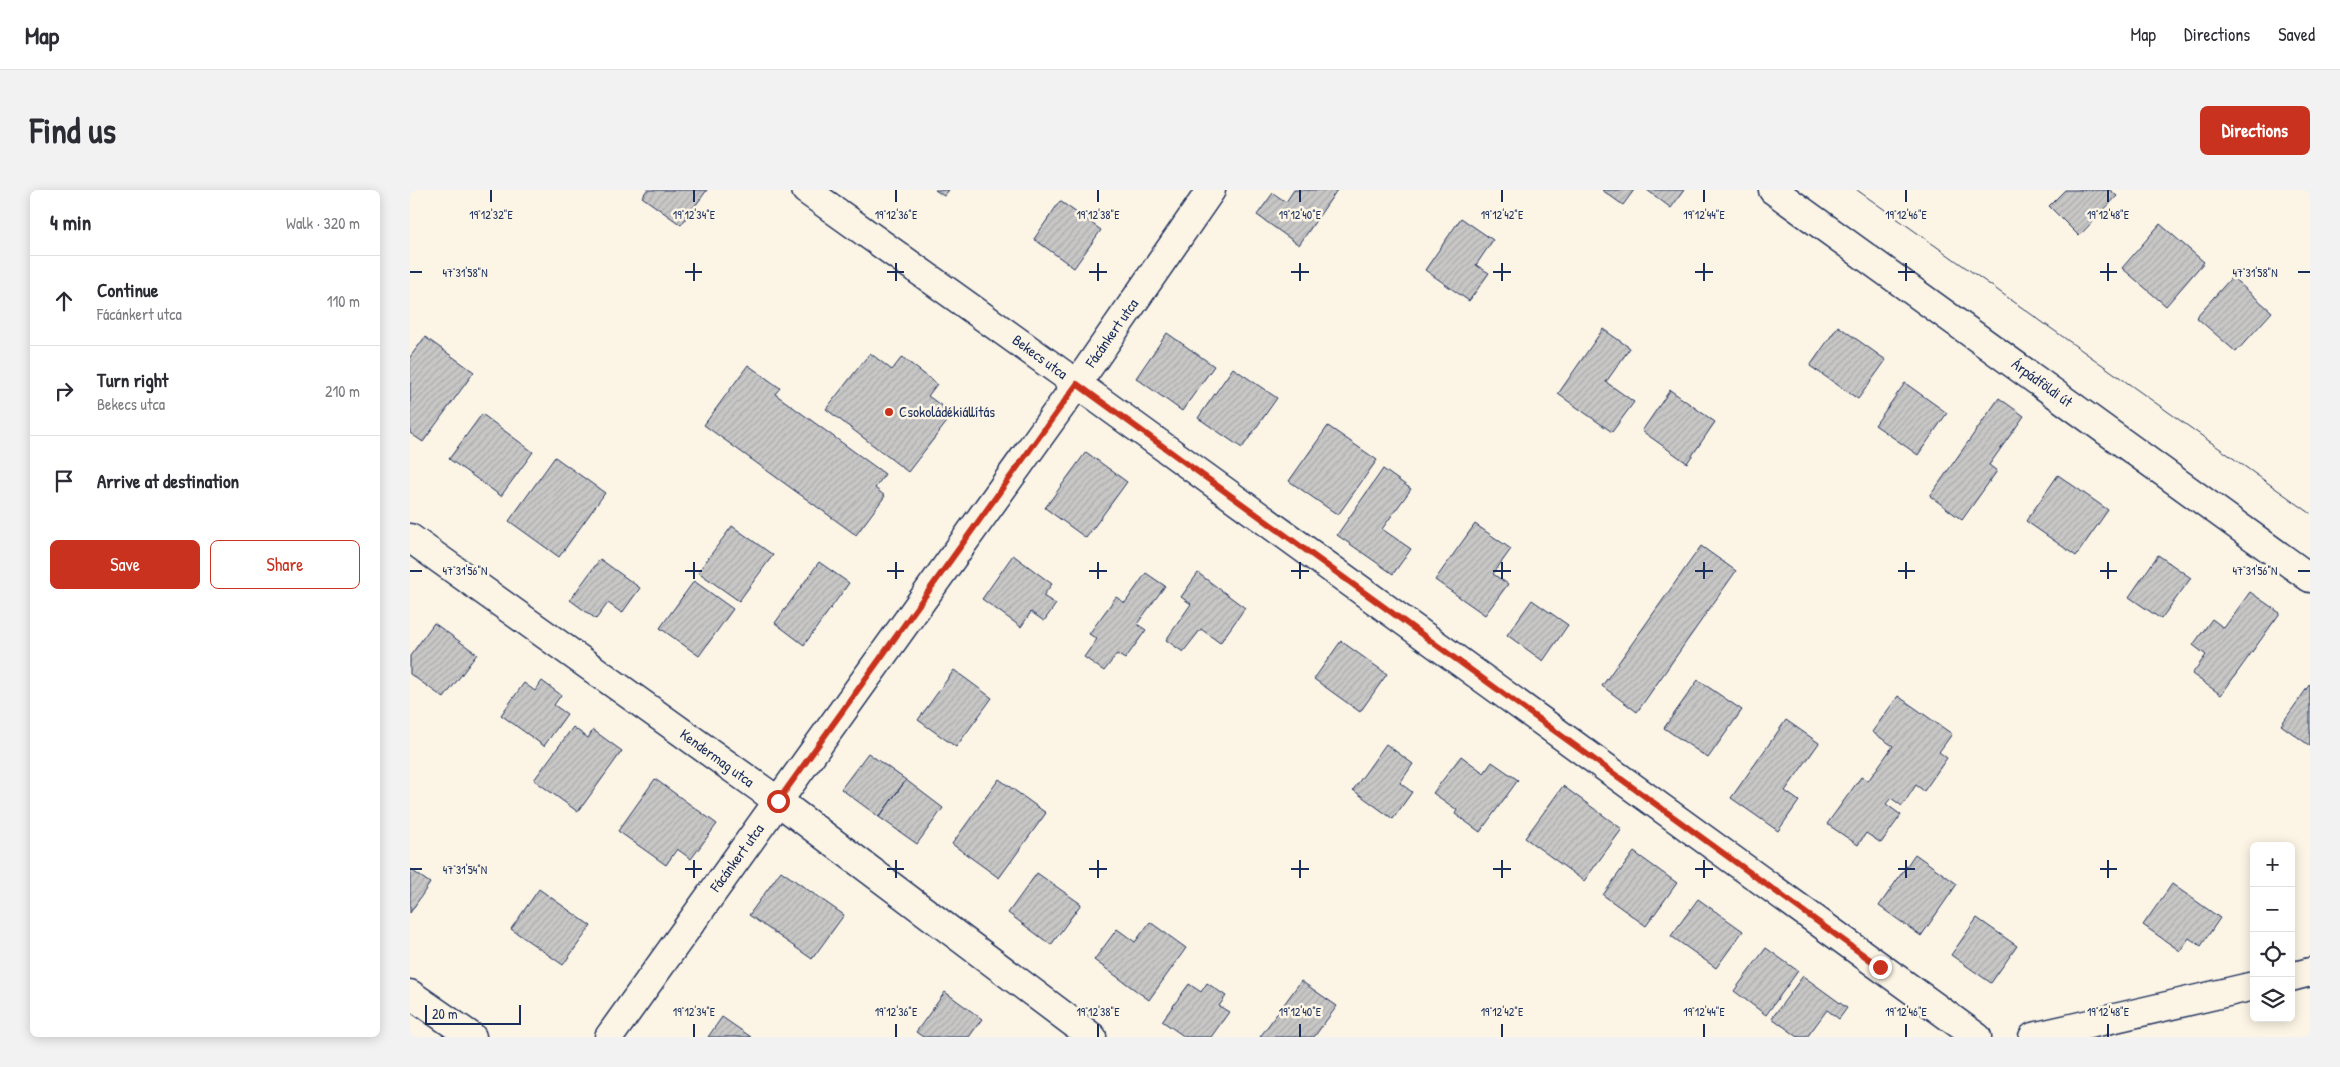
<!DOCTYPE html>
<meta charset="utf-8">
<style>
body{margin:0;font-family:"Patrick Hand",sans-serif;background:#f2f2f3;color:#2b2b33}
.controls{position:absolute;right:15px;bottom:15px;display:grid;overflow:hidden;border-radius:8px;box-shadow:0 2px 12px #0003}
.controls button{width:45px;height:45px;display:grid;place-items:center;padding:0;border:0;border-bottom:1px solid #e1e1e2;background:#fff;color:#2b2b33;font:25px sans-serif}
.scale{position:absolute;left:15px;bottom:12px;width:96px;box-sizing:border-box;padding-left:5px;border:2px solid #1b2f5e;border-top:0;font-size:14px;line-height:18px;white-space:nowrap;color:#1b2f5e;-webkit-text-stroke:4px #fcf5e5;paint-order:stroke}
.stop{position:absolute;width:15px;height:15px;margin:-11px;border:4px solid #c8321e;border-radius:50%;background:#fff}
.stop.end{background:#c8321e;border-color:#fff;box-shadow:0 1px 5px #0008}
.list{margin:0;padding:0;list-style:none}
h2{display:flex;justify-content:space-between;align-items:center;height:65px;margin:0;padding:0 20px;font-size:21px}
h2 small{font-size:16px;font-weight:400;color:#7c7c81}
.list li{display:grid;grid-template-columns:32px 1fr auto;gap:15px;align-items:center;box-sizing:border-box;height:90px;padding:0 20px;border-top:1px solid #e1e1e2}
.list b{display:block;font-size:19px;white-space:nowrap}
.list p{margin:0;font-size:16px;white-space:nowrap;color:#7c7c81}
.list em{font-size:16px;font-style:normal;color:#7c7c81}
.actions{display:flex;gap:10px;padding:15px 20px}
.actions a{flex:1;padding:11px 0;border:1px solid #c8321e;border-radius:8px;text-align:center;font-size:18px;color:#c8321e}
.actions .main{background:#c8321e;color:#fff}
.icon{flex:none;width:28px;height:28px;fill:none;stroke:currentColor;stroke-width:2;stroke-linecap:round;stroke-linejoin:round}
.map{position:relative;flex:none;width:1900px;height:847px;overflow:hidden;border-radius:8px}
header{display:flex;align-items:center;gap:30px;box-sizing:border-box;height:70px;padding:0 25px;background:#fff;border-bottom:1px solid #e1e1e2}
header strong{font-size:24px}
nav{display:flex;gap:28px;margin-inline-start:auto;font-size:18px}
.intro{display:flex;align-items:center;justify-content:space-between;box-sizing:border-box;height:120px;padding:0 30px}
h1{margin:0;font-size:35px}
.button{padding:12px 22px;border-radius:8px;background:#c8321e;color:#fff;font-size:18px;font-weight:700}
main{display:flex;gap:30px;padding:0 30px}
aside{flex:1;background:#fff;border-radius:8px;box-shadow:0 2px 12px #0003}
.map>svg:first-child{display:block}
.building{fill:url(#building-hatch);stroke:#1b2f5e}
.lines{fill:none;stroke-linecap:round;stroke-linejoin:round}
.minor-casing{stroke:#1b2f5e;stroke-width:31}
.minor{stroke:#fcf5e5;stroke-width:28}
.tram{stroke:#1b2f5e;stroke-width:1}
.route{stroke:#c8321e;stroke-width:6}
.ticks{fill:none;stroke:#1b2f5e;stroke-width:2}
.poi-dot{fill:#c8321e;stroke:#fcf5e5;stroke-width:2}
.labels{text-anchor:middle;stroke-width:5;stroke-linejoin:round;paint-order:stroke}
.street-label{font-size:15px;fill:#1b2f5e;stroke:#fcf5e5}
.poi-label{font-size:15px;fill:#1b2f5e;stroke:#fcf5e5;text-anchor:start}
.ticks-label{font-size:12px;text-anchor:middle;fill:#1b2f5e;stroke:#fcf5e5;stroke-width:5;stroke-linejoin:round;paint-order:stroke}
</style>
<header>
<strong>Map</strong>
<nav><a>Map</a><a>Directions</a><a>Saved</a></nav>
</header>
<div class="intro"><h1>Find us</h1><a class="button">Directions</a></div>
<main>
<aside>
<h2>4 min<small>Walk · 320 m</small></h2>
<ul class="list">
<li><svg class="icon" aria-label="ahead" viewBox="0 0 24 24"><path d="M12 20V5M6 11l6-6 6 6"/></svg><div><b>Continue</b><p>Fácánkert utca</p></div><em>110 m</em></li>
<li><svg class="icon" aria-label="right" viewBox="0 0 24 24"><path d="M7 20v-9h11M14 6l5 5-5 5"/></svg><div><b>Turn right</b><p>Bekecs utca</p></div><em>210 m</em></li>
<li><svg class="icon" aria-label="arrive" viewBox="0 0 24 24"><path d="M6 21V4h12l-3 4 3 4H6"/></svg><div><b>Arrive at destination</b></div></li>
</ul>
<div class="actions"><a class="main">Save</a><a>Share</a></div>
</aside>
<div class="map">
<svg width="1900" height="847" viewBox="0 0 1900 847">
<defs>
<pattern id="building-hatch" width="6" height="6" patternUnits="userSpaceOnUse" patternTransform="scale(1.25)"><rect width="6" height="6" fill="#c8c7c6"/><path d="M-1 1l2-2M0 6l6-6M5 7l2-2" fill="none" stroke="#ababac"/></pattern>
</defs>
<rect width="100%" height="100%" fill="#fcf5e5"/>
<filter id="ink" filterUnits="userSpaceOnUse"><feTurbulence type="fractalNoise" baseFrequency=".02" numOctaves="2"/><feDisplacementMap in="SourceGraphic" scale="10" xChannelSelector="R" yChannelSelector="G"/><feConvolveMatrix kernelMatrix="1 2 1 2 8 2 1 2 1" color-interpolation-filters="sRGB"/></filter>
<g filter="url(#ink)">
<path class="building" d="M237 0H297L271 35 232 7Z
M525 0H539L534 6Z
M884 0H927L889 55 847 25 863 3 876 12Z
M1192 0H1224L1213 15Z
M1237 0H1274L1261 18Z
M1655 0H1700L1707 6 1669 46 1639 16Z
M650 11 691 40 664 78 624 49Z
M1051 28 1083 50 1066 75 1079 83 1059 111 1015 80Z
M1750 34 1794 72 1756 116 1712 78Z
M1822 87 1862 122 1826 162 1786 127Z
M1428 136 1476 170 1448 209 1400 176Z
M1193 139 1220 158 1196 192 1224 212 1202 242 1148 204Z
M757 143 804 176 772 221 726 188Z
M15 147 64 182 13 252 0 243V167Z
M460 163 482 180 492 167 527 194 518 206 543 224 498 282 416 219Z
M338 175 370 198 365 204 475 284 465 298 475 306 446 345 294 235Z
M823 178 867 208 832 258 788 228Z
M1495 193 1537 223 1508 265 1465 235Z
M1260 200 1305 232 1277 273 1232 241Z
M1589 208 1614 226 1579 275 1587 281 1552 330 1520 306Z
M72 224 123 262 91 306 39 269Z
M918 236 967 270 928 325 879 291Z
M676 262 717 292 676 348 635 318Z
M145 267 195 303 149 367 99 331Z
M973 279 1001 299 972 339 1001 359 983 384 927 345Z
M1648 285 1698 320 1666 366 1616 331Z
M1065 334 1101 359 1083 384 1098 394 1075 425 1025 390Z
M322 336 363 365 329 411 288 382Z
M1291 356 1326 381 1227 522 1192 496Z
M603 365 642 394 633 406 646 414 634 431 621 422 611 437 572 409Z
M1748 365 1781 388 1751 429 1719 407Z
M190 369 230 398 212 423 198 413 186 429 160 410Z
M409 372 439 393 394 455 365 433Z
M736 383 755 396 727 434 736 440 715 469 707 464 694 481 674 467 687 449 679 444 706 407 715 413Z
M788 383 835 418 810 453 791 439 773 462 756 450 781 414 771 407Z
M284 391 323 419 289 466 250 438Z
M1840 402 1870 423 1811 505 1782 484 1796 465 1783 455 1802 429 1814 438Z
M1122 410 1158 435 1133 471 1097 445Z
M24 433 67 464 34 508 0 484V466Z
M931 451 977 484 950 522 904 489Z
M544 480 582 508 546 557 508 530Z
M1288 490 1332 520 1298 568 1254 538Z
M132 491 151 505 144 515 157 524 134 556 91 525 114 493 125 501Z
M1900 494V556L1871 535Z
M1488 506 1542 544 1529 562 1537 568 1514 601 1506 595 1492 616 1481 608 1476 614 1491 625 1471 653 1456 643 1448 655 1417 634 1451 587 1458 591 1483 556 1462 542Z
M1376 530 1409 553 1375 601 1389 611 1368 641 1321 608Z
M163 537 178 548 183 540 212 561 168 622 124 590Z
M976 554 1003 574 990 593 1002 602 983 629 943 600Z
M458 563 496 590 469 627 431 599Z
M1051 566 1074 583 1082 572 1108 590 1070 642 1045 624 1047 620 1023 603Z
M245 589 307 634 281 669 267 659 256 675 208 641Z
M589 589 636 623 589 688 542 654Z
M496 590 533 618 507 654 469 627Z
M1153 596 1212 639 1174 691 1115 648Z
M1224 662 1267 693 1236 736 1193 705Z
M1505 664 1547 694 1511 746 1469 716Z
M0 679 20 693 0 723Z
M371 681 434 725 402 769 339 725Z
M627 683 671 714 641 755 598 723Z
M1762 694 1810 728 1791 756 1779 748 1770 761 1733 735Z
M129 699 181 736 153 775 101 739Z
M1288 709 1333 741 1306 778 1261 746Z
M1567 728 1607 756 1581 793 1541 765Z
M740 732 776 758 739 810 684 770 707 739 725 752Z
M1356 758 1388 781 1356 825 1324 801Z
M1393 786 1437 818 1429 829 1417 820 1397 847H1388L1362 828Z
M891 791 927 816 904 847H850Z
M797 793 816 806 809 816 819 822 801 847H775L752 831 779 794 791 802Z
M535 802 572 829 559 847H513L506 842Z
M312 827 341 847H298Z"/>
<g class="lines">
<g class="minor-casing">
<path id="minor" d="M396 0 667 194 1567 847
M1363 0 1900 388
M0 348 368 611 682 847
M1881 787 1900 782
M0 804 62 847
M199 847 667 194 801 0
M1623 847 1844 796"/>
</g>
<use href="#minor" class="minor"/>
<path class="tram" d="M1447 0 1900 323"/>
</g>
</g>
<g class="lines" filter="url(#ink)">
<path class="route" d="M368 611 667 194 1470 777"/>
</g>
<path class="ticks" d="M81 0V12M284 0V12M486 0V12M688 0V12M890 0V12M1092 0V12M1294 0V12M1496 0V12M1698 0V12M284 73V91M486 73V91M688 73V91M890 73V91M1092 73V91M1294 73V91M1496 73V91M1698 73V91M0 82H12M275 82H292M477 82H494M679 82H697M881 82H899M1083 82H1101M1285 82H1303M1488 82H1505M1690 82H1707M1888 82H1900M284 372V389M486 372V389M688 372V389M890 372V389M1092 372V389M1294 372V389M1496 372V389M1698 372V389M0 381H12M275 381H292M477 381H494M679 381H697M881 381H899M1083 381H1101M1285 381H1303M1488 381H1505M1690 381H1707M1888 381H1900M284 670V688M486 670V688M688 670V688M890 670V688M1092 670V688M1294 670V688M1496 670V688M1698 670V688M0 679H12M275 679H292M477 679H494M679 679H697M881 679H899M1083 679H1101M1285 679H1303M1488 679H1505M1690 679H1707M284 834V847M486 834V847M688 834V847M890 834V847M1092 834V847M1294 834V847M1496 834V847M1698 834V847"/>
<circle class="poi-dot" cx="479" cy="222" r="5"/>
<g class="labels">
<g class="street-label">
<text transform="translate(702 143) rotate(-55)" y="5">Fácánkert utca</text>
<text transform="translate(630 167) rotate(36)" y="5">Bekecs utca</text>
<text transform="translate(1632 193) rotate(36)" y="5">Árpádföldi út</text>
<text transform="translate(307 568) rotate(36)" y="5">Kendermag utca</text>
<text transform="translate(327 668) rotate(-54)" y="5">Fácánkert utca</text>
</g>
<g class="poi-label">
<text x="489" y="227">Csokoládékiállítás</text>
</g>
</g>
<g class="ticks-label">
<text x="81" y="29">19°12'32"E</text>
<text x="284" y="29">19°12'34"E</text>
<text x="486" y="29">19°12'36"E</text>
<text x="688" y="29">19°12'38"E</text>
<text x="890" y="29">19°12'40"E</text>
<text x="1092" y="29">19°12'42"E</text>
<text x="1294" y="29">19°12'44"E</text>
<text x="1496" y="29">19°12'46"E</text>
<text x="1698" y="29">19°12'48"E</text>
<text x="55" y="87">47°31'58"N</text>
<text x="1845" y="87">47°31'58"N</text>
<text x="55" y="385">47°31'56"N</text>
<text x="1845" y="385">47°31'56"N</text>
<text x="55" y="684">47°31'54"N</text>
<text x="284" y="826">19°12'34"E</text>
<text x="486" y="826">19°12'36"E</text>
<text x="688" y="826">19°12'38"E</text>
<text x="890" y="826">19°12'40"E</text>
<text x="1092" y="826">19°12'42"E</text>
<text x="1294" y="826">19°12'44"E</text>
<text x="1496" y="826">19°12'46"E</text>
<text x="1698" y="826">19°12'48"E</text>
</g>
</svg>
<div class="controls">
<button>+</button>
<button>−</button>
<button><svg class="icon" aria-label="locate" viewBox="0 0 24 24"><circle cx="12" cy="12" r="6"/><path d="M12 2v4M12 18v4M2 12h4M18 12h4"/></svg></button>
<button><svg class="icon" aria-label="layers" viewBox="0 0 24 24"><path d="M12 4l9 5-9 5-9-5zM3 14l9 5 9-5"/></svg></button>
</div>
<div class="scale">20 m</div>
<div class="stop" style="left:368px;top:611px"></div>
<div class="stop end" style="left:1470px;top:777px"></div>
</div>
</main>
